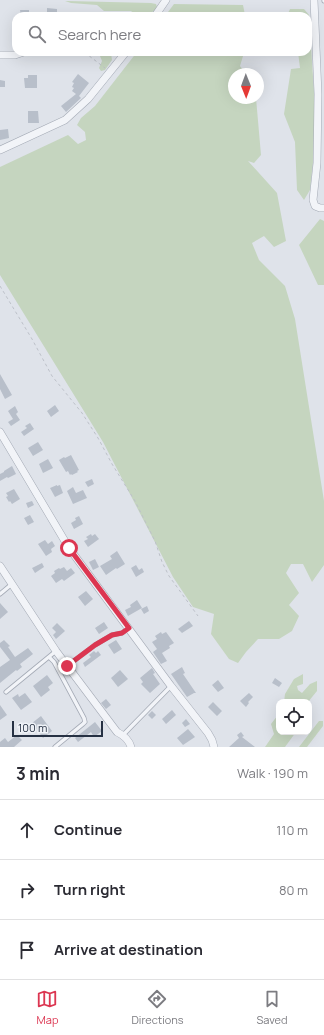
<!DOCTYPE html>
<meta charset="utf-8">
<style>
body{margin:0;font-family:Manrope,sans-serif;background:#f2f2f3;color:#2b2b33}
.controls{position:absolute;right:12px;bottom:12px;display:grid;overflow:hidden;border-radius:8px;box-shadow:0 4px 16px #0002}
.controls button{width:36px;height:36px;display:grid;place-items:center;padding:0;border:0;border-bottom:1px solid #e1e1e2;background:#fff;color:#2b2b33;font:20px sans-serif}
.compass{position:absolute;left:228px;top:68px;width:36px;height:36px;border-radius:50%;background:#fff;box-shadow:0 4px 16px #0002;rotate:179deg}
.scale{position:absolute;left:12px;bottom:10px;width:91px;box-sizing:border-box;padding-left:4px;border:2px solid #263143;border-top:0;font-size:11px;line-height:14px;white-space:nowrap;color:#263143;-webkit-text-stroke:3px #eff2f7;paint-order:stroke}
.stop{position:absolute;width:12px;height:12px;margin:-9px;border:3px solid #dc3651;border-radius:50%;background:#fff}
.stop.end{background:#dc3651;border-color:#fff;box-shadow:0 1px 4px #0008}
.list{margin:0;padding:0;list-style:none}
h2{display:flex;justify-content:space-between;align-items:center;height:52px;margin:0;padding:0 16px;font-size:17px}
h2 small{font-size:13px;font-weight:400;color:#7c7c81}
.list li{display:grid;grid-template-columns:26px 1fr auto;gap:12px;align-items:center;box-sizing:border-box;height:60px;padding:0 16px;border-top:1px solid #e1e1e2}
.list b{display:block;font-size:15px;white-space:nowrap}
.list em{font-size:13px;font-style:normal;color:#7c7c81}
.icon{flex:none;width:22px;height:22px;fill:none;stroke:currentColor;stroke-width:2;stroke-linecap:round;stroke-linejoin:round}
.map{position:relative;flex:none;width:324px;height:747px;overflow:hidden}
.search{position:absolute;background:#fff;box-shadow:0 4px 16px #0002;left:12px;right:12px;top:12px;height:44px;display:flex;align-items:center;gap:10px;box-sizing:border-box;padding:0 14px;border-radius:12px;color:#7c7c81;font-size:15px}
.sheet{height:232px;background:#fff}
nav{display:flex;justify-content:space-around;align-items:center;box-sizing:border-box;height:56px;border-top:1px solid #e1e1e2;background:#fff;font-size:11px;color:#7c7c81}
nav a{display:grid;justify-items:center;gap:2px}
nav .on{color:#dc3651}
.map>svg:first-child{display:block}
.green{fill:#c5d5bf}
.building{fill:#b8bfca}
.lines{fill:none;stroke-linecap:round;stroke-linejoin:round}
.lane-casing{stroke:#a4aab5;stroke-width:5}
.street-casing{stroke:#a4aab5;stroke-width:8}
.path{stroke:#bdc1c9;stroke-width:1;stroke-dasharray:3 3;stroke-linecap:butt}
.lane{stroke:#f2f4f8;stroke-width:3.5}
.street{stroke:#f2f4f8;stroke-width:7}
.route{stroke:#dc3651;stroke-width:5}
</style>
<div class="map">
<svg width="324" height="747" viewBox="0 0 324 747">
<rect width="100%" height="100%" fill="#dfe3ea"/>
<path class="green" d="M65 1H68L151 3 156 4 157 7 155 10 151 13H143L140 15H136L131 11H104L97 5 71 3Z
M174 4 243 5 245 15 165 16Z
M290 9H304L309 15 314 92V153L310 190 304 200 297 190 295 142 284 114 291 69 300 68 298 52H308V16H287Z
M94 52H110L111 53 112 60 105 70 101 71 99 68 102 61 100 56Z
M137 52H243V56L240 66 246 74H234V98H256L261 155 254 163 248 161 277 193 286 241 274 247 264 236 252 243 259 260 285 286 295 319 324 501V565L312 582 303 564H291L286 573 299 593 289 605 299 616 292 631 279 639H258L246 652 238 663 229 659 211 634 214 614 193 607 173 577 103 442 0 275V167L68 135 78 144 86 140 85 132 77 125 81 118 95 106Z
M320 219 324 221V285H318L299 245Z
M303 674V684L297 686 298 690 302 693 310 684 317 681V691L308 702H284L285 694 294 679Z
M278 715 279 732H296L285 747H265L274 734 271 724Z
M319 721H323V726L307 747H299Z"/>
<path class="building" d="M47 8 57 9V16H47Z
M20 10H29V16H21Z
M78 74 89 83 79 96 81 98 66 112 61 106 76 94 72 91 74 88 72 87 74 83 72 82Z
M28 75H37V88H25L24 78H28Z
M0 80 5 81V87H0Z
M28 111H38L39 123H28Z
M8 129 9 138 0 140V130Z
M0 374 12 395 5 399 0 389Z
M55 405 59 411 51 417 47 411Z
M15 406 18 412 16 414 20 420 11 426 8 422 13 419 8 411Z
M30 423 34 429 24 436 21 432 27 428 25 426Z
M38 442 43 450 33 456 28 448Z
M71 455 79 470 77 471 78 472 72 475 71 474 70 475 68 471 66 472 59 460 64 457 65 458Z
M48 459 53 468 43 473 39 464Z
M12 466 16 474 8 478 7 477 0 481V474L4 472V471Z
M92 479 94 484 88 487 85 482Z
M57 485V486L60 485 63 493 55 497 50 488Z
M73 487 76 493 83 490 87 498 73 504 67 491Z
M14 489 20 499 12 504 10 501 9 502 6 497 8 496 6 493Z
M32 501 34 505 28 508 26 503Z
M30 515 34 522 28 525 24 518Z
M79 516 83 524 74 529 71 523 76 520 75 518Z
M91 534 92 536 95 534 99 539 88 547 84 541 88 539 86 537Z
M45 540 48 544 52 541 55 546 51 549 52 552 46 556 38 544Z
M117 551 125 564 117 569 116 568 106 575 100 566 112 559 110 556Z
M95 559 99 567 93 570 89 562Z
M42 563 44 567 35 573 32 568Z
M136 565 139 570 142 568 144 572 136 577 131 568Z
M64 567 67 571 71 568 75 573 64 581 62 579 56 583 51 576 55 573 54 571 59 568 60 569Z
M86 591 93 599 85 606 78 597Z
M137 600 142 608 128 616 125 610 131 607 130 605Z
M0 603 8 612 0 619Z
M147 606 149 611 144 614 141 609Z
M189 621 193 626 182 633 178 629Z
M104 622 108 628 99 634 95 628Z
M57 623 65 631 56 639 53 635 56 632 52 628Z
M161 632 162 634 166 632 174 643 169 646 170 648 162 653 167 661 161 664 153 652 157 649 152 642 157 639 155 636Z
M4 640 10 646 8 647 15 657 28 648 33 654 20 664 22 667 17 671 16 670 0 683V667L10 660 0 647V643Z
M116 640 122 649 114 654 108 645Z
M94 651 96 653 98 651 101 655 85 667 83 663 91 657 89 655Z
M182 667 185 673 183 674 196 693H194L187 697 171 674Z
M152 668 155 673 153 674 160 684 150 693 141 684 143 682 140 678Z
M120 670 128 679 118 687 111 678Z
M47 675 53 683 48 687 50 690 41 697 33 686Z
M275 678 282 683 279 687 272 683Z
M218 680 224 688 218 692 212 685Z
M25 693 32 702 21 710 12 698 18 694 19 697Z
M249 693 253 697 248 702 249 703 246 707 240 701Z
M106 699 111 705 106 709 101 703Z
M213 702 222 711 217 716 208 707Z
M0 705 7 715 0 720Z
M172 710 176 715 166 724 162 719Z
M152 711 156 715 152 719 148 715Z
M41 716 52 731 43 738 32 723Z
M186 719 190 724 185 727 182 723Z
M95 722 102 731 94 737 91 732 78 742 75 738Z
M188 729 195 737 183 745 177 738Z
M241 732 244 736 242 737 255 747H229L239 738 237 735Z
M17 735 22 740 14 747H0V742L5 738 8 742Z"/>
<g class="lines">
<g class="lane-casing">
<path id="lane" d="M324 0V1
M0 594 12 584
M49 657 54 662 84 718 85 722 83 724 55 747
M67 666 95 645 112 635 122 633 129 628
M6 692 56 651
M123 735 171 686"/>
</g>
<g class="street-casing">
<path id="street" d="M314 0 318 94 317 163 313 200 315 206 320 208H324
M155 16 166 0
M0 55H15L24 52
M0 150 65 120 88 99 126 52
M0 432 69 548 171 686 208 733 212 740 214 747
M0 566 56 651 117 732C123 735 129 740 131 747"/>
</g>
<path class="path" d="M78 52 88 55 105 68
M0 286 32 339 52 376 82 413 98 438 112 464 135 501 155 541 162 562 169 576 198 616"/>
<use href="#lane" class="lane"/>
<use href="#street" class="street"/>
</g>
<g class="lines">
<path class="route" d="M67 666 95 645 112 635 122 633 129 628 69 548"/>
</g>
</svg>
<div class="controls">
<button><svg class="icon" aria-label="locate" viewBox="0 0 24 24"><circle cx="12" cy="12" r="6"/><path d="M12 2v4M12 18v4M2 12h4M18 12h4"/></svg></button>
</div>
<svg class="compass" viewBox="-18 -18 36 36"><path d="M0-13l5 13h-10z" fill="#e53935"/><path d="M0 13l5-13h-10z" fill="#7c7c81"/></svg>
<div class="scale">100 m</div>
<div class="stop" style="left:69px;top:548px"></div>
<div class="stop end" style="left:67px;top:666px"></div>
<div class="search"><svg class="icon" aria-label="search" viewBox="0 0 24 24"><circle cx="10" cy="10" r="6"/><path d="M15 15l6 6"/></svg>Search here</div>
</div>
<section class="sheet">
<h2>3 min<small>Walk · 190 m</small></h2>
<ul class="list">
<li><svg class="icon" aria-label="ahead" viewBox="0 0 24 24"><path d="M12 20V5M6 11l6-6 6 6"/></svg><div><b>Continue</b></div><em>110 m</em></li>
<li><svg class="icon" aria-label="right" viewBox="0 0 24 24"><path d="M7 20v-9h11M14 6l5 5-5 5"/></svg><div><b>Turn right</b></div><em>80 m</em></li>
<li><svg class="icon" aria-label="arrive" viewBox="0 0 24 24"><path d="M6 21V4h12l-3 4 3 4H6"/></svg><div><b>Arrive at destination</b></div></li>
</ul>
</section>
<nav>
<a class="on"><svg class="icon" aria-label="map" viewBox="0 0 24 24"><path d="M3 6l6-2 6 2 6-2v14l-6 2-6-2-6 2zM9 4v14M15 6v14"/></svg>Map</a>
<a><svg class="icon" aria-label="directions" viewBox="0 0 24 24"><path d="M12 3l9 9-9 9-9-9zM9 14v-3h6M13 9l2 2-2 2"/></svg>Directions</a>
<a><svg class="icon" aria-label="saved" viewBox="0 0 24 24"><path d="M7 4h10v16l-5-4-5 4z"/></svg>Saved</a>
</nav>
